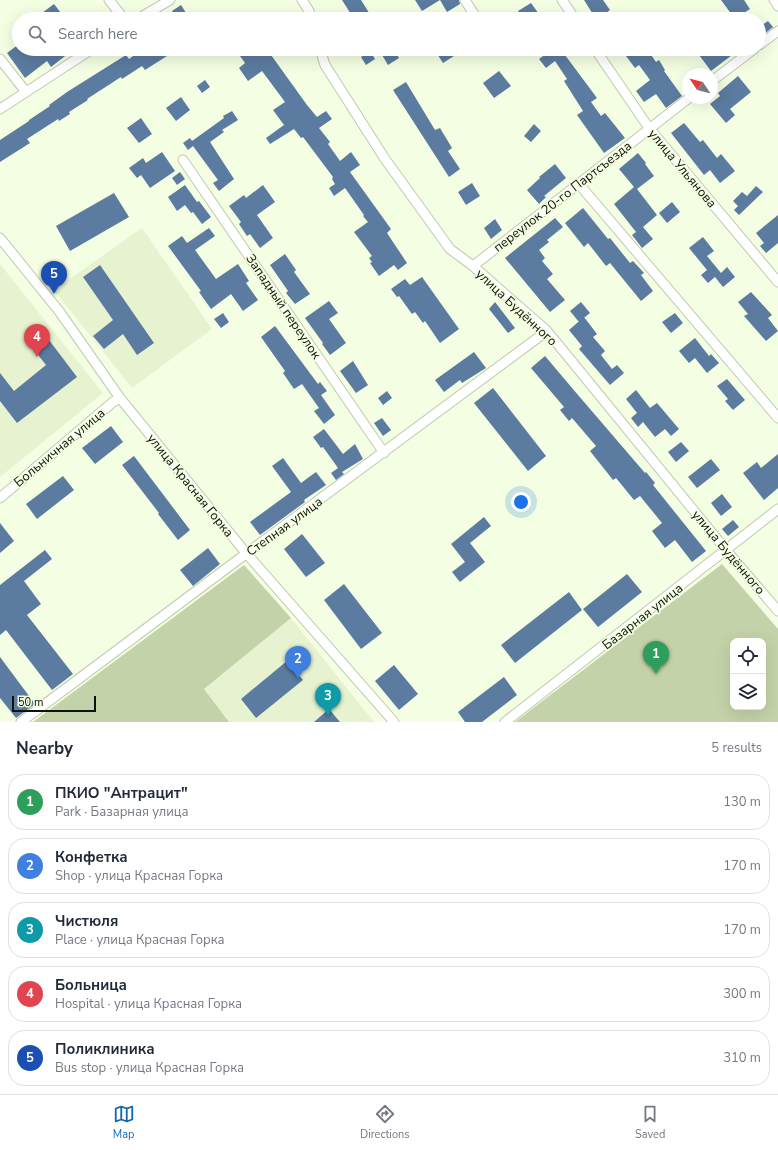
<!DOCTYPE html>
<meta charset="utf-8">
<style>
body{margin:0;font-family:"Nunito Sans",sans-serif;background:#f6f6f7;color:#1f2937}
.controls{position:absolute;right:12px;bottom:12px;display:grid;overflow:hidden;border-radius:8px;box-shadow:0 4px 16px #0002}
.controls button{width:36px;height:36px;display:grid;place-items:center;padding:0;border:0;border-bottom:1px solid #e0e1e3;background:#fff;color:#1f2937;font:20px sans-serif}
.compass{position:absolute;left:682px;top:68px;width:36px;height:36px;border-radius:50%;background:#fff;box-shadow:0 4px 16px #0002;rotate:305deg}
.scale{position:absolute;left:12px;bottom:10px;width:84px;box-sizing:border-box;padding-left:4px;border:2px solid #0f1208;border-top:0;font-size:11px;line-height:14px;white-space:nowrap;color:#0f1208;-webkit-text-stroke:3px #f4fee2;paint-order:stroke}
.you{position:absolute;left:521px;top:502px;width:14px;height:14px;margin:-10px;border:3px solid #fff;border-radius:50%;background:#1a73e8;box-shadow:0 0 0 6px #1a73e833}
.badge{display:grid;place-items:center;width:26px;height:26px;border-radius:50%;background:#1368b6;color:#fff;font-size:13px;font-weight:700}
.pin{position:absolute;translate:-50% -33px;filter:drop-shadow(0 1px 2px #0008)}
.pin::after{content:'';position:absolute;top:21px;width:14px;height:12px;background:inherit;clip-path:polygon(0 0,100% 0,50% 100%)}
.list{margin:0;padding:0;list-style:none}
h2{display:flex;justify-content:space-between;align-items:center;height:52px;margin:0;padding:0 16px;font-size:17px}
h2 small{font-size:13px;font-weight:400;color:#747a83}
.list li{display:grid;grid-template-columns:26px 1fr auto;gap:12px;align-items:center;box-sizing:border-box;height:56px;margin:0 8px 8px;padding:0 8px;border:1px solid #e0e1e3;border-radius:16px}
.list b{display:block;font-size:15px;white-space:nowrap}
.list p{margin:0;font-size:13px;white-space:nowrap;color:#747a83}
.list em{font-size:13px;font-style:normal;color:#747a83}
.icon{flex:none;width:22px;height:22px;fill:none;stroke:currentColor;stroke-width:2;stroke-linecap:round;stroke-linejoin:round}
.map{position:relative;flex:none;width:778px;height:722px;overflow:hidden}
.search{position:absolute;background:#fff;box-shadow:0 4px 16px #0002;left:12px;right:12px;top:12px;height:44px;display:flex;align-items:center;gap:10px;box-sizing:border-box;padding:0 14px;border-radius:22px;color:#747a83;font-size:15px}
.sheet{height:372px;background:#fff}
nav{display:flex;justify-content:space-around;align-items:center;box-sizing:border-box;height:56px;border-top:1px solid #e0e1e3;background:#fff;font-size:11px;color:#747a83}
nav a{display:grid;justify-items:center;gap:2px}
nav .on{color:#1368b6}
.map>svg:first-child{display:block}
.built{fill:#e7f3d0}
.green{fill:#c4d2a9;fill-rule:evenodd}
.building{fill:#5b7ba0}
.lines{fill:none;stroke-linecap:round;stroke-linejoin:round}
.street-casing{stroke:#c0caae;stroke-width:11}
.street{stroke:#fff;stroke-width:9}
.labels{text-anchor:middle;stroke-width:3;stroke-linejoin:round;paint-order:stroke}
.street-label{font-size:13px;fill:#0f1208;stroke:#f4fee2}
</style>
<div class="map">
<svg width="778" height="722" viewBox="0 0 778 722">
<rect width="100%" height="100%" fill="#f4fee2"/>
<path class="built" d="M142 228 212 329 132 388 54 290Z
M0 264 103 393 0 477Z
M291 618 374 722H229L204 689Z"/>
<path class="green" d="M722 564 778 629V722H515ZM733 641H763V707H733Z
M244 565 291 618 204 689 229 722H33Z"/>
<path class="building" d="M342 0H361L373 19H354Z
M415 0H459L460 4 447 12 440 0 422 11Z
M584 0H603L610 10 598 19H596Z
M721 0H744L750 9 735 19Z
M531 3 539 14 532 19H524L518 11Z
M54 4 61 13 53 19H34Z
M181 5 190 19H177L172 11Z
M768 21 773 27 759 38V27Z
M19 44V49H74L51 67 47 61 25 78 7 53Z
M143 49H178L145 70 142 66 122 79 121 77 87 99 88 100 69 112 70 114 59 121 58 119 27 139 30 143 0 162V140L29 121V120L50 106 49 105 67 92 126 55 129 59Z
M235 49H279L271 55 307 105 317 117 326 111 332 119 319 128 330 142 328 144 340 161 351 152 360 165 350 172 391 229 387 233 407 263 398 270 394 265 379 276 370 263 372 262 369 258 372 256 354 232 368 222 363 216 364 215 345 188 334 196 329 188 335 184 332 179 333 177 303 137 301 138 294 129 270 144 266 138 284 125 273 110 285 102 262 71 248 81 239 68 245 63Z
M392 49H394L399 58 388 65 382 55Z
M434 49H465L443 63Z
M553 49H573L565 55 597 98 591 102 601 116 605 113 625 138 604 153 577 115 583 111 564 81 567 79 555 61 546 68 539 59Z
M636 49H647L656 62 659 60 665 70 664 71 682 96 666 108 656 94 644 102 636 91 650 80 639 65 635 68 626 56Z
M707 49H740L711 71 699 55Z
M370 51 375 59 366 65 361 57Z
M499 71 511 86 494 98 483 83Z
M738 76 751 92 730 109 735 115 726 123 710 104 720 96 718 93Z
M205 80 210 87 202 93 197 86Z
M406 82 435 130 440 128 452 148 448 151 460 169 449 177 393 90Z
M181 97 190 110 176 121 166 108Z
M232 111 238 120 222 130 224 132 210 142 234 179 219 191 213 183 218 180 193 146 188 150 183 143 190 138 192 141 224 118 223 116Z
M141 118 152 134 139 143 127 128Z
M684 123 700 142 703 140 717 158 721 154 735 171 720 183 710 170 704 175 671 133Z
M534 124 541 131 531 142 524 136Z
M162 152 175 171 150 188 141 175 137 178 129 168 143 158 146 163Z
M638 153 646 163 645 164 654 176 637 189 657 215 643 227 653 239 642 248 632 235 636 232 614 204 634 187 619 169Z
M555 164 566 178 544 196 546 197 539 204 527 190 540 178 539 177Z
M180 172 185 179 177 185 172 178Z
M472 183 480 196 466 205 458 192Z
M185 185 197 202 199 201 211 217 202 224 193 212 191 213 185 205 177 211 168 197Z
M263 185 275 202 257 215 273 238 260 248 250 234 247 236 239 224 241 222 229 206 244 195 246 198Z
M756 186 763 192 739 215 734 210 738 206 733 201 742 192 747 196Z
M114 193 129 217 70 251 56 226Z
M672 202 680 212 667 223 659 213Z
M583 208 608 239 610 238 630 263 633 261 644 273 641 275 653 291 641 301 610 263 606 266 588 243 584 247 565 223Z
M778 215V243L766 253 760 246 764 243 756 233Z
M555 218 563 227 547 240 549 242 539 250 545 258 542 261 553 274 547 279 565 300 550 312 505 258Z
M495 219 502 230 491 239 484 228Z
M209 228 215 236 195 250 216 279 238 264 249 281 246 283 258 300 243 311 231 294 211 309 199 292 201 291 168 246 182 236 187 243Z
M703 237 714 251 707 256 721 273 727 267 735 277 723 287 715 277 708 283 701 275 707 270 689 248Z
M285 254 296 270 294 272 310 294 295 304 286 293 288 291 270 265Z
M100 265 154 343 137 355 123 334 104 349 93 336 113 320 83 277Z
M422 277 459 329 440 343 425 321 423 323 415 312 412 314 399 296 397 297 391 289 405 279 410 285Z
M751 292 772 315 768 318 778 331 766 341 744 316 748 314 738 302Z
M329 301 338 313 329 319 346 343 330 355 322 344 323 343 305 318Z
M495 302 515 328 508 333 489 309Z
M581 302 590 313 579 322 570 311Z
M223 313 229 322 221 328 214 319Z
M675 313 683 323 671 333 662 322Z
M584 317 597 334 593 337 605 351 601 355 612 369 617 365 624 373 610 385 579 349 582 346 569 330Z
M275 326 318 384 320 382 327 391 321 395 335 415 324 424 314 411 319 408 302 384 294 389 283 373 285 371 261 337Z
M695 338 709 356 711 354 719 363 707 373 695 358 689 363 679 351Z
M49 340 77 377 17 423 0 401V373L14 391 46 365 35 351Z
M474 352 486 368 462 383 460 380 444 392 435 380Z
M545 356 578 395 645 473 646 472 655 483 653 485 706 551 692 562 675 540 665 548 652 531 662 523 640 496 634 500 616 478 613 480 590 451 596 446 572 418 569 421 560 410 564 407 531 368Z
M353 361 368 385 356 393 340 371Z
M727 379 745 400 733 410 725 401 728 399 717 386Z
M493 388 546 456 528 471 474 403Z
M636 390 650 408 657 403 679 429 671 436 665 429 655 437 643 422 638 427 631 418 637 413 626 399Z
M387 391 392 398 383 405 378 398Z
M382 418 391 430 383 436 374 423Z
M111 426 123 442 95 464 82 448Z
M324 429 343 454 355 444 363 459 342 472 344 474 336 480 331 473 338 468 323 447 321 448 313 437Z
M681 442 689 451 676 462 668 452Z
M778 454V488L764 500 743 473 757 462 761 468Z
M134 456 190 530 178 540 158 514 159 513 122 465Z
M283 458 301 483 316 472 326 485 304 500 305 502 260 535 250 522 291 492 272 466Z
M711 459 720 470 697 488 688 477Z
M63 476 74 490 37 519 26 504Z
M722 494 732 507 721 516 711 503Z
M484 517 491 526 470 543 485 562 460 582 452 572 465 562 451 544Z
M733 520 739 527 728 536 722 529Z
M0 523 14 541 0 553Z
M302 534 325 563 306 577 284 549Z
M208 548 220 564 193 586 180 570Z
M45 550 52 559 24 581 41 604 27 615 73 674 52 690 6 630 0 635V585Z
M627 574 642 592 598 627 583 609Z
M344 584 382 633 361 649 324 600Z
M569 592 582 610 515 663 501 645Z
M0 657 35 704 16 718 0 698Z
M287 661 303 680 256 718 241 699Z
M394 665 418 694 399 710 375 681Z
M504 677 517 695 482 722H465L458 712Z
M329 709 340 722H314Z"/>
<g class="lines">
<g class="street-casing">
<path id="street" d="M109 0 124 19
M302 0 309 11 311 19
M465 0 477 19
M562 0 575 19
M774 0 778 6
M138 19 170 0
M759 45 778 31
M320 49 325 65 385 159 450 249 473 266 547 331 726 550 778 611
M595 49 649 128 778 282
M0 59 26 92
M712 81 754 49
M0 109 92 49
M183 160 384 453
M578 183 778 418
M0 238 59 311 120 398 246 553 394 722
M473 266 689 98
M0 498 113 402 120 398
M21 722 239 559 547 331
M505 722 778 509"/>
</g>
<use href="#street" class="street"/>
</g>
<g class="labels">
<g class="street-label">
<text transform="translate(683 168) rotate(50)" y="5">улица Ульянова</text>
<text transform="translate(562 196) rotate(-38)" y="5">переулок 20-го Партсъезда</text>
<text transform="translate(284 306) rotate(56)" y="5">Западный переулок</text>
<text transform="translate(517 307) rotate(43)" y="5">улица Будённого</text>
<text transform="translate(59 447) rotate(-40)" y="5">Больничная улица</text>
<text transform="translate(191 485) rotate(51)" y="5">улица Красная Горка</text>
<text transform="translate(284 526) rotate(-36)" y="5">Степная улица</text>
<text transform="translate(729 552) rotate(50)" y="5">улица Будённого</text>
<text transform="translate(642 616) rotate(-38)" y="5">Базарная улица</text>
</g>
</g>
</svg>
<div class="controls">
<button><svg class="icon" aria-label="locate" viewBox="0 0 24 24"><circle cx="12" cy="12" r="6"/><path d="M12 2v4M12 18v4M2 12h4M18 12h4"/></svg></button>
<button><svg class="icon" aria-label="layers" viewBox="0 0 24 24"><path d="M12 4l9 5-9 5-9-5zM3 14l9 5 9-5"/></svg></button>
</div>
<svg class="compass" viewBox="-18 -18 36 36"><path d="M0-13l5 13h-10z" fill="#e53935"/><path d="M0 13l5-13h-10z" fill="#747a83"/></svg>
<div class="scale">50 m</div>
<div class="you"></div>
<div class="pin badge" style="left:656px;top:674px;background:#2e9e5b">1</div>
<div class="pin badge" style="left:298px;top:679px;background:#3f7fe0">2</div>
<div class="pin badge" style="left:328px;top:716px;background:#0f9aa8">3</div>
<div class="pin badge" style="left:37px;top:357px;background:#e0444e">4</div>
<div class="pin badge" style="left:54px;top:294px;background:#1a4fb4">5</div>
<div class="search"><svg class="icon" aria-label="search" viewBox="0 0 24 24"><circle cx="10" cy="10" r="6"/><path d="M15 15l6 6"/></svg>Search here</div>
</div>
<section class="sheet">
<h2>Nearby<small>5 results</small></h2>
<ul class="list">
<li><span class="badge" style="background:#2e9e5b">1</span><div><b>ПКИО &quot;Антрацит&quot;</b><p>Park · Базарная улица</p></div><em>130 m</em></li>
<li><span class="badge" style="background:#3f7fe0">2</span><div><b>Конфетка</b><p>Shop · улица Красная Горка</p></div><em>170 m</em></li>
<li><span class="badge" style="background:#0f9aa8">3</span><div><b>Чистюля</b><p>Place · улица Красная Горка</p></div><em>170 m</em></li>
<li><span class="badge" style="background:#e0444e">4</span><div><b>Больница</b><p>Hospital · улица Красная Горка</p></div><em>300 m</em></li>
<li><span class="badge" style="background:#1a4fb4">5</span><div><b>Поликлиника</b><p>Bus stop · улица Красная Горка</p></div><em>310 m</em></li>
</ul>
</section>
<nav>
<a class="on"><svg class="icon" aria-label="map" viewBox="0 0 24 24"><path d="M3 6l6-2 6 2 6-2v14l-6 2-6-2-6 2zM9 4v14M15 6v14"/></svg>Map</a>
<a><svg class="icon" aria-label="directions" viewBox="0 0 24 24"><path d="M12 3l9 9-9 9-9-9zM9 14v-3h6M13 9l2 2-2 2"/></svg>Directions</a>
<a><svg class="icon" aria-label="saved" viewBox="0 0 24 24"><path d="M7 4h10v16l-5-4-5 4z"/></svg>Saved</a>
</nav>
